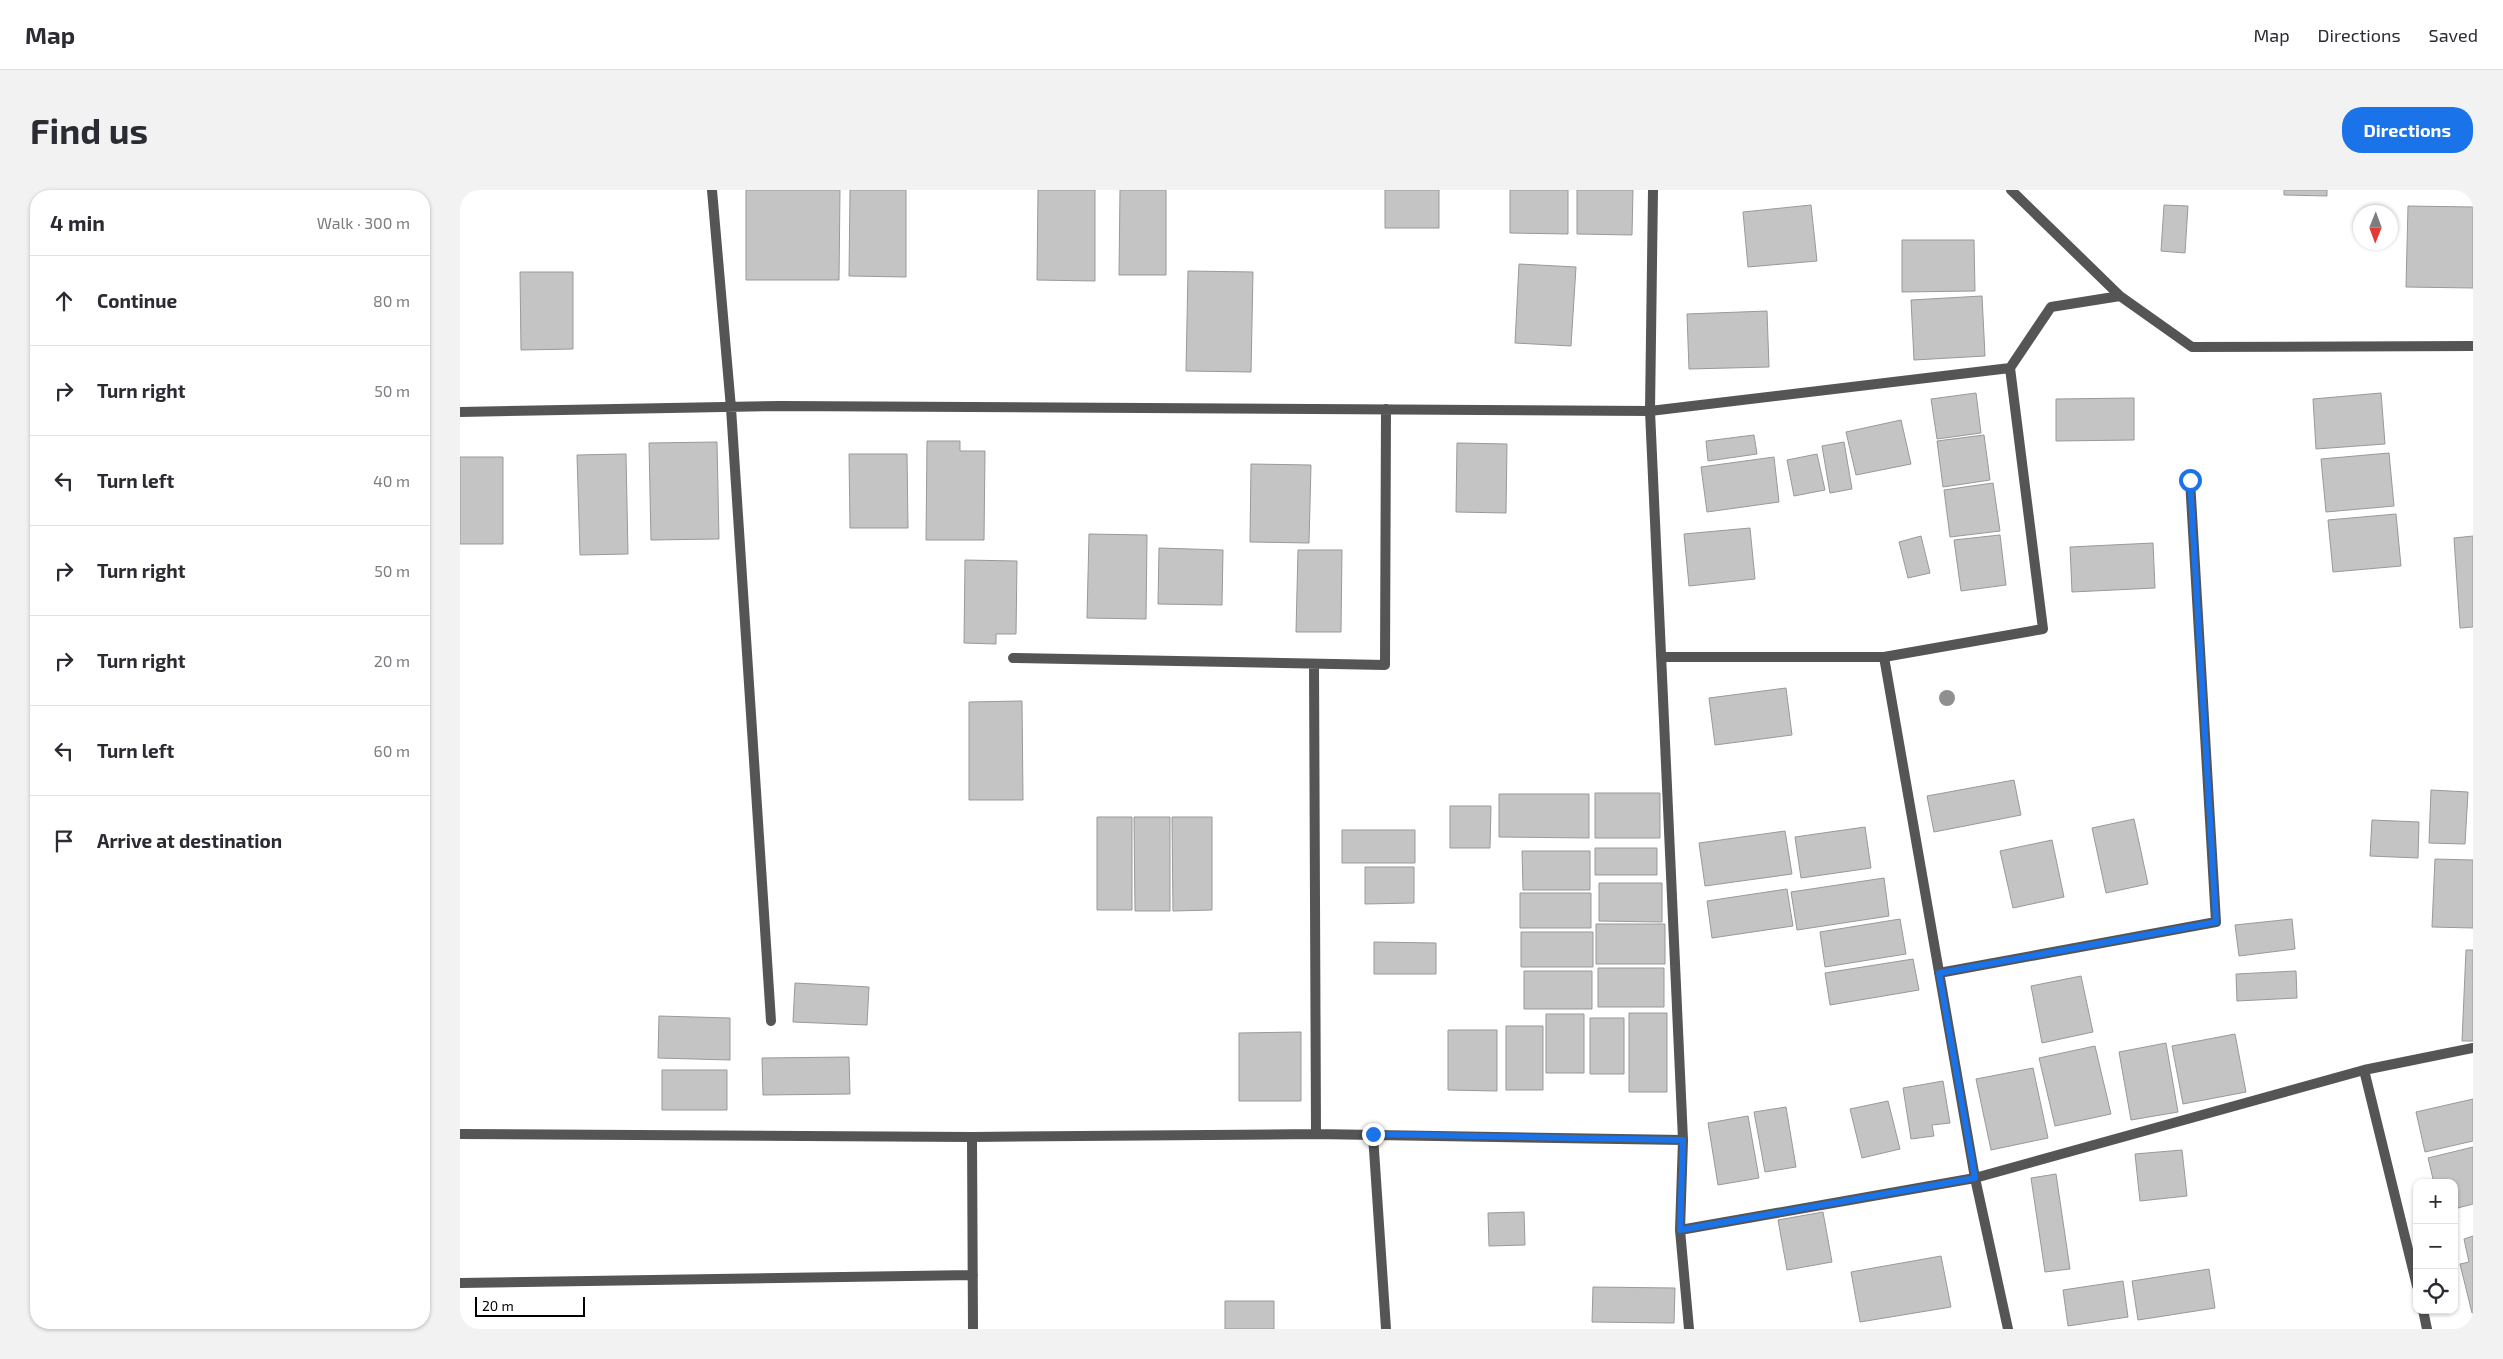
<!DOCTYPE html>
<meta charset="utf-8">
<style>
body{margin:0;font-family:"Exo 2",sans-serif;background:#f2f2f3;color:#2b2b33}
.controls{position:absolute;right:15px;bottom:15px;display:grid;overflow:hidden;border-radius:10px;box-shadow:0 1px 4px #0004}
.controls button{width:45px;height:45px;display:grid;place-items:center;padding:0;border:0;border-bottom:1px solid #e1e1e2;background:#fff;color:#2b2b33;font:25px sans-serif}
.compass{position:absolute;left:1893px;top:15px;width:45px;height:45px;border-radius:50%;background:#fff;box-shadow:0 1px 4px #0004;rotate:181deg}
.scale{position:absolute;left:15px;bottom:12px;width:110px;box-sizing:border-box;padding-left:5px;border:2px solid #000;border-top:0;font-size:14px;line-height:18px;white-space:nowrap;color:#000;-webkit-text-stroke:4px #fff;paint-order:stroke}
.stop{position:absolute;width:15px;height:15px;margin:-11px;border:4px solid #1a73e8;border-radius:50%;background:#fff}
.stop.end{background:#1a73e8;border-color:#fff;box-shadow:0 1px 5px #0008}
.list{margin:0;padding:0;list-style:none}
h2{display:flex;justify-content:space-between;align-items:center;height:65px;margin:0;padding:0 20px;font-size:21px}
h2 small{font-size:16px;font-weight:400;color:#7c7c81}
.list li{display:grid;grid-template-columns:32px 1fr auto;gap:15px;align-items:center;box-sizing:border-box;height:90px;padding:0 20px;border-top:1px solid #e1e1e2}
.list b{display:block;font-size:19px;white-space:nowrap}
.list em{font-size:16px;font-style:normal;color:#7c7c81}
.icon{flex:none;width:28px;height:28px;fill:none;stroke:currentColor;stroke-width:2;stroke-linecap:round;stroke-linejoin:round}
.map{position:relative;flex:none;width:2013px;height:1139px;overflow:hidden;border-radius:20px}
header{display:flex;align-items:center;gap:30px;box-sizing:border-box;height:70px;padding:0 25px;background:#fff;border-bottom:1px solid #e1e1e2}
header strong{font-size:24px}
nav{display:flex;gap:28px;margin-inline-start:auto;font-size:18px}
.intro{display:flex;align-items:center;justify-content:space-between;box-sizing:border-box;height:120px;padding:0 30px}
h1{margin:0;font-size:35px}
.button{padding:12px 22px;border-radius:20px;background:#1a73e8;color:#fff;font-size:18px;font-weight:700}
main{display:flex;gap:30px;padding:0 30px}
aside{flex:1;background:#fff;border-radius:20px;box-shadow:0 1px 4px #0004}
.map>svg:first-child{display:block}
.building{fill:#c4c4c4;stroke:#999}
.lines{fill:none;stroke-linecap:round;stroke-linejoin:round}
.street{stroke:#555;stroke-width:10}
.tree{fill:#8f8f8f}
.route{stroke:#1a73e8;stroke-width:6}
</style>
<header>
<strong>Map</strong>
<nav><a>Map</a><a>Directions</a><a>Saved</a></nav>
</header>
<div class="intro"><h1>Find us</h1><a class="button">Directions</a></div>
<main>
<aside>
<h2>4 min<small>Walk · 300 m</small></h2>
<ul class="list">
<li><svg class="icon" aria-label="ahead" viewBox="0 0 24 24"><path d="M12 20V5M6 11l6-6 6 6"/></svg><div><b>Continue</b></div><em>80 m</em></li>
<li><svg class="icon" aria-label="right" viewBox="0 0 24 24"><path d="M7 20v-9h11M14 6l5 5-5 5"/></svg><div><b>Turn right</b></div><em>50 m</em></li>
<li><svg class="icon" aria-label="left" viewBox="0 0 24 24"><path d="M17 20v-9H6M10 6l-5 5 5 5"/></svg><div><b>Turn left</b></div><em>40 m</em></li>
<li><svg class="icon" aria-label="right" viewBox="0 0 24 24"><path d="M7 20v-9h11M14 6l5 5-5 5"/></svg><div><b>Turn right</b></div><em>50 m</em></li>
<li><svg class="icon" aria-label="right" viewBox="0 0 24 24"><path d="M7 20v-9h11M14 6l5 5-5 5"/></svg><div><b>Turn right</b></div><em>20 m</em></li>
<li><svg class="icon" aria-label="left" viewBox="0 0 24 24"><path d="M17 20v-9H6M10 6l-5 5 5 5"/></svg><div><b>Turn left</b></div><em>60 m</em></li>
<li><svg class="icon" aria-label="arrive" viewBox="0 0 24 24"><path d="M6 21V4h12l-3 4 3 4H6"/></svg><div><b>Arrive at destination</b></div></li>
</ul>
</aside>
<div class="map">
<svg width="2013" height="1139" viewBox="0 0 2013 1139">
<rect width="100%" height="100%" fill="#fff"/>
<path class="building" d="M286 0H380L379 90H286Z
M390 0H446V87L389 86Z
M578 0H635V91L577 90Z
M660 0H706V85H659Z
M925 0H979V38H925Z
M1050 0H1108V44L1050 43Z
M1117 0H1173L1172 45 1117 44Z
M1824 0H1867V6L1824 5Z
M1351 15 1357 71 1288 77 1283 22Z
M1704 15 1728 16 1725 63 1701 61Z
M1948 16 2013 17V98L1946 97Z
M1442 50H1514L1515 101 1442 102Z
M1059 74 1116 77 1111 156 1055 153Z
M728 81 793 82 791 182 726 181Z
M60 82H113V159L61 160Z
M1522 106 1525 166 1454 170 1451 110Z
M1307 121 1309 177 1229 179 1227 124Z
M1516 203 1521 243 1477 249 1471 209Z
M1921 203 1925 254 1856 259 1853 209Z
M1674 208V250L1596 251V209Z
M1441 230 1451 274 1396 285 1386 242Z
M1294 245 1297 264 1248 271 1246 251Z
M1524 245 1530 290 1483 297 1477 251Z
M467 251H500V261H525L524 350H466Z
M257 252 259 349 191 350 189 253Z
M1384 252 1392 299 1370 303 1362 256Z
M997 253 1047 254 1046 323 996 322Z
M1929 263 1934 316 1866 322 1861 269Z
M166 264 168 364 120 365 117 265Z
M389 264H447L448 338H390Z
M1357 264 1365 300 1334 306 1327 270Z
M0 267H43V354H0Z
M1314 267 1319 312 1247 322 1241 277Z
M791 274 851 275 849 353 790 352Z
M1533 293 1540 341 1490 347 1484 300Z
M1936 324 1941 376 1873 382 1868 330Z
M1290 338 1295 389 1229 396 1224 344Z
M629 344 687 345 686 429 627 428Z
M1540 345 1546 395 1501 401 1494 350Z
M1461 346 1470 383 1448 388 1439 352Z
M2013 346V437L2000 438 1994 348Z
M1693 353 1695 398 1612 402 1610 357Z
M699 358 763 360 762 415 698 414Z
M838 360H882L881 442H836Z
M505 370 557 371 556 444H536V454L504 453Z
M1326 498 1332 545 1255 555 1249 508Z
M562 511 563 610H509V512Z
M1554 590 1561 625 1474 642 1467 606Z
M1971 600 2008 602 2005 654 1969 653Z
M1135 603H1200V648H1135Z
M1039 604H1129V648L1039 647Z
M990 616H1031L1030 658H990Z
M637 627H672V720H637Z
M674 627H710V721H675Z
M712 627H752V720L713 721Z
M1674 629 1688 694 1646 703 1632 638Z
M1912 630 1959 632 1958 668 1910 666Z
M1405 637 1411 678 1341 688 1335 647Z
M882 640H955V673H882Z
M1325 641 1332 684 1245 696 1239 653Z
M1592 650 1604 707 1553 718 1540 661Z
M1135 658H1197V685H1135Z
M1062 661H1130V700H1063Z
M1975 669 2013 670V738L1972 737Z
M905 677H954V713L905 714Z
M1424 688 1429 726 1337 740 1331 702Z
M1139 693H1202V732L1139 731Z
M1327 699 1333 736 1252 748 1247 711Z
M1060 703H1131V738H1060Z
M1440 729 1446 764 1365 777 1360 742Z
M1832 729 1835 759 1779 766 1775 735Z
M1136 734H1205V774H1136Z
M1061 742H1133V777H1061Z
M914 752 976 753V784H914Z
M2006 760H2013V851H2002Z
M1453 769 1459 800 1370 815 1365 783Z
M1138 778H1204V817H1138Z
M1064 781H1132V819H1064Z
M1836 781 1837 808 1777 811 1776 784Z
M1621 786 1633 842 1582 853 1571 796Z
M335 793 409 797 407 835 333 832Z
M1169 823H1207V902H1169Z
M1086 824H1124V883H1086Z
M199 826 270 828V870L198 868Z
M1130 828H1164V884H1130Z
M1046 836H1083V900H1046Z
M988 840H1037V901L988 900Z
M841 842V911H779V843Z
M1775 844 1786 902 1723 914 1712 856Z
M1706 853 1718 922 1671 930 1659 862Z
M1635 856 1651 924 1595 936 1579 868Z
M389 867 390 904 303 905 302 868Z
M1573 878 1588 948 1531 960 1516 889Z
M202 880H267V920H202Z
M1483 891 1490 933 1472 935 1474 946 1451 949 1443 898Z
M2013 909V951L1965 962 1956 922Z
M1428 911 1440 959 1402 968 1390 919Z
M1326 917 1336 977 1305 982 1294 922Z
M1288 926 1299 988 1258 995 1248 933Z
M2013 957V1014L1994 1019V993H1974L1968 968Z
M1722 960 1727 1006 1680 1011 1675 964Z
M1596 984 1610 1079 1585 1082 1571 988Z
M1064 1022 1065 1055 1029 1056 1028 1023Z
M1363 1022 1372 1072 1327 1080 1318 1030Z
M2013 1046V1123H2012L2000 1074 2009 1072 2004 1049Z
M1481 1066 1491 1117 1400 1132 1391 1082Z
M1749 1079 1755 1118 1678 1130 1672 1091Z
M1663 1091 1668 1127 1608 1136 1603 1100Z
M1133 1097 1215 1098 1214 1133 1132 1132Z
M765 1111H814V1139H765Z"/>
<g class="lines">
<path class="street" d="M252 0 271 218 311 831
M1193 0 1190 221 1550 178 1591 117 1660 106 1732 157 2013 156
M1551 0 1660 106
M0 222 320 216 1190 221 1223 950 1220 1040 1229 1139
M1201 467H1424L1583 439 1550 178
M1424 467 1515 988 1548 1139
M553 468 925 475 926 219
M854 474 856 944
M1479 783 1756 732 1730 290
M1904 880 1957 1096
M0 944 512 947 856 944 1223 950
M913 945 926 1139
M512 947 513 1139
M1220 1040 1515 988 1904 880 2013 858
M0 1093 513 1085
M1963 1120 1967 1139"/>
</g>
<circle class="tree" cx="1487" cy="508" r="8"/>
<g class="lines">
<path class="route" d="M913 944 1223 950 1220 1040 1515 988 1479 783 1756 732 1730 290"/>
</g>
</svg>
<div class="controls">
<button>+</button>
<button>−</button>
<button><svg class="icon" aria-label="locate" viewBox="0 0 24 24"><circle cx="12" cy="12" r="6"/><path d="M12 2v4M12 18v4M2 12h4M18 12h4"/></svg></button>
</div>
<svg class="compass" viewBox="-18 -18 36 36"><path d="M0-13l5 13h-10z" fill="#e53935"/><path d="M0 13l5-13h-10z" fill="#7c7c81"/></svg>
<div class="scale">20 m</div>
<div class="stop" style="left:1730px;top:290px"></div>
<div class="stop end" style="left:913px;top:944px"></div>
</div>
</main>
